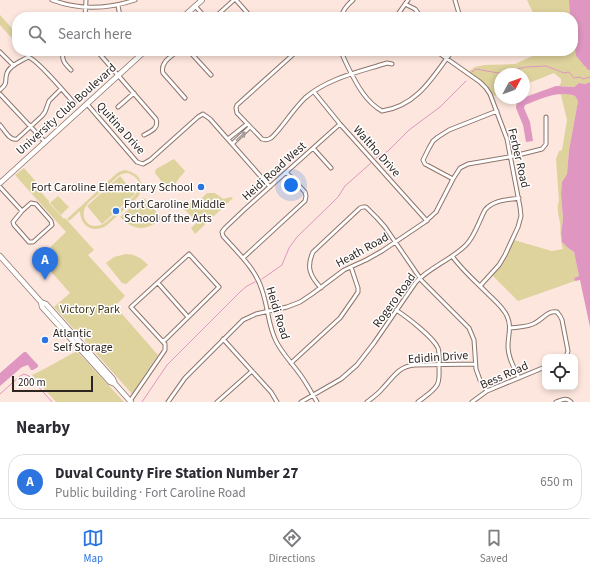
<!DOCTYPE html>
<meta charset="utf-8">
<style>
body{margin:0;font-family:"Source Sans 3",sans-serif;background:#f7f7f7;color:#2b2b33}
.controls{position:absolute;right:12px;bottom:12px;display:grid;overflow:hidden;border-radius:8px;box-shadow:0 2px 6px #0003}
.controls button{width:36px;height:36px;display:grid;place-items:center;padding:0;border:0;border-bottom:1px solid #e1e1e2;background:#fff;color:#2b2b33;font:20px sans-serif}
.compass{position:absolute;left:494px;top:68px;width:36px;height:36px;border-radius:50%;background:#fff;box-shadow:0 2px 6px #0003;rotate:49deg}
.scale{position:absolute;left:12px;bottom:10px;width:81px;box-sizing:border-box;padding-left:4px;border:2px solid #2e2420;border-top:0;font-size:11px;line-height:14px;white-space:nowrap;color:#2e2420;-webkit-text-stroke:3px #fff;paint-order:stroke}
.you{position:absolute;left:291px;top:185px;width:14px;height:14px;margin:-10px;border:3px solid #fff;border-radius:50%;background:#1a73e8;box-shadow:0 0 0 6px #1a73e833}
.badge{display:grid;place-items:center;width:26px;height:26px;border-radius:50%;background:#2c74e0;color:#fff;font-size:13px;font-weight:700}
.pin{position:absolute;translate:-50% -33px;filter:drop-shadow(0 1px 2px #0008)}
.pin::after{content:'';position:absolute;top:21px;width:14px;height:12px;background:inherit;clip-path:polygon(0 0,100% 0,50% 100%)}
.list{margin:0;padding:0;list-style:none}
h2{display:flex;justify-content:space-between;align-items:center;height:52px;margin:0;padding:0 16px;font-size:17px}
h2 small{font-size:13px;font-weight:400;color:#7c7c81}
.list li{display:grid;grid-template-columns:26px 1fr auto;gap:12px;align-items:center;box-sizing:border-box;height:56px;margin:0 8px 8px;padding:0 8px;border:1px solid #e1e1e2;border-radius:16px}
.list b{display:block;font-size:15px;white-space:nowrap}
.list p{margin:0;font-size:13px;white-space:nowrap;color:#7c7c81}
.list em{font-size:13px;font-style:normal;color:#7c7c81}
.icon{flex:none;width:22px;height:22px;fill:none;stroke:currentColor;stroke-width:2;stroke-linecap:round;stroke-linejoin:round}
.map{position:relative;flex:none;width:590px;height:402px;overflow:hidden}
.search{position:absolute;background:#fff;box-shadow:0 2px 6px #0003;left:12px;right:12px;top:12px;height:44px;display:flex;align-items:center;gap:10px;box-sizing:border-box;padding:0 14px;border-radius:16px;color:#7c7c81;font-size:15px}
.sheet{height:116px;background:#fff}
nav{display:flex;justify-content:space-around;align-items:center;box-sizing:border-box;height:56px;border-top:1px solid #e1e1e2;background:#fff;font-size:11px;color:#7c7c81}
nav a{display:grid;justify-items:center;gap:2px}
nav .on{color:#2c74e0}
.map>svg:first-child{display:block}
.green{fill:#ded39d;fill-rule:evenodd}
.water{fill:#df96c0}
.lines{fill:none;stroke-linecap:round;stroke-linejoin:round}
.stream{stroke:#df96c0;stroke-width:1}
.street-casing{stroke:#8e756b;stroke-width:5}
.secondary-casing{stroke:#8e756b;stroke-width:6}
.street{stroke:#fff;stroke-width:3}
.secondary{stroke:#fff;stroke-width:4.5}
.oneway{stroke:#a19c9b}
.poi-dot{fill:#2c74e0;stroke:#fff;stroke-width:1.5}
.labels{text-anchor:middle;stroke-width:3;stroke-linejoin:round;paint-order:stroke}
.street-label{font-size:12px;fill:#2e2420;stroke:#fff}
.poi-label{font-size:12px;fill:#2e2420;stroke:#fff;text-anchor:start}
.park-label{font-size:12px;fill:#3f3815;stroke:#fff}
</style>
<div class="map">
<svg width="590" height="402" viewBox="0 0 590 402">
<rect width="100%" height="100%" fill="#fde6dd"/>
<path class="green" d="M527 0H569L570 17H535Z
M0 15 17 34V44L0 25Z
M573 36 576 56 588 70H590V82L585 84 579 83 574 87 559 86 561 83V79L554 73 524 85V74H500V94L494 96 488 86 469 71 475 67 484 65 515 64 543 51H573Z
M560 94H568L575 96 578 101 569 150 567 174 562 182 561 194 563 219 561 233 562 242 568 248 574 252 579 276 574 278 575 281 518 301 492 275 502 264 514 240 552 251 563 249C560 241 561 232 560 223 559 215 556 209 559 201L556 159 559 151 562 150 567 120 561 95Z
M174 159 185 171C184 173 182 175 180 177 175 184 176 185 168 190L155 173 156 169Z
M24 168 38 184 40 191 49 201V203L64 219 65 218 94 250 88 255 125 296 115 306 158 355 132 394 85 341V339L82 336H80L54 307 70 293 39 258 66 232 15 175Z
M124 170C139 172 146 183 138 197L106 226C92 234 80 225 80 211L69 221 67 219 116 174 119 172ZM128 173C151 183 134 196 124 206 117 212 111 218 105 223 100 226 95 227 90 225 83 221 82 212 86 206 88 202 92 199 95 197 103 190 111 183 118 176L122 174Z
M120 176 135 194 102 224 87 206Z
M207 193H215L223 199 231 197 233 198 195 234 191 228 197 222 187 212 181 207 183 204 202 202V198Z
M58 196 69 207 61 215 50 203Z
M142 198H144L162 218C147 231 135 232 120 217Z
M126 254C136 254 141 258 148 265L126 284 122 283 106 263 114 257Z
M77 351 124 402H56L32 375 46 368Z"/>
<path class="water" d="M569 0H590V70H588L576 56 573 36V17H570Z
M590 82V327L580 280 575 281 574 278 579 276 574 252 568 248 562 242 561 233 563 219 561 194 562 182 567 174 569 150 578 101 575 96C558 90 541 99 525 105L524 108 530 122 533 141 526 142 523 125 516 108 517 100 556 86 574 87 579 83 585 84Z
M24 352H26L38 365V367L33 370H31L28 365 22 367 0 386V373Z"/>
<g class="lines">
<path class="stream" d="M472 72 476 69 498 73 526 67 546 66 564 73 569 72 574 78 580 77 583 79 590 77
M376 158 388 151 409 130 440 107 466 81
M262 279 282 265 289 248 297 237 332 203 338 197 345 186 371 163
M0 394 20 376 24 374 29 376 52 402
M142 402 167 365 241 291 247 286 255 282"/>
<g class="street-casing">
<path id="street" d="M52 0C79 10 108 9 135 0
M236 0 251 17
M455 0 460 17
M405 4 415 9 421 17
M118 5 120 17
M195 6 205 17
M85 17 86 0
M215 17 234 0
M341 17C343 10 347 5 353 0
M396 17 408 0
M63 51C61 60 65 64 71 70
M97 51 156 119C159 128 152 131 144 135
M166 51 171 56
M178 51C170 57 160 63 163 73L185 98
M189 51 211 75
M297 51 237 105 236 108 237 113 262 139C265 140 268 140 271 138 276 134 281 127 285 122 291 114 298 105 305 98 328 78 359 72 387 63L392 64
M341 51C343 57 346 63 349 69 357 85 366 102 382 111 417 106 433 77 452 51
M436 51 480 82 486 88 490 94 507 139 520 207 521 216 518 227 505 255 499 265 480 286
M0 52 13 65
M0 90C9 82 4 82 7 73 10 65 22 61 28 57 37 59 66 94 74 103
M314 92 340 124 427 221
M0 94 45 142
M87 104 137 162 143 164 150 160 198 117 203 114 210 119 270 187
M118 107 134 93
M0 125C5 131 10 141 17 139L42 116 45 112 49 101 61 89
M228 139 247 124
M232 144 250 127
M313 148 331 168
M453 179 425 164 423 160 429 148 433 141 438 137 449 130 497 111
M0 187 22 211
M31 203 36 204 51 221 52 225 33 242H29L14 225 13 222 22 211Z
M452 256C462 270 475 281 487 293 494 300 503 307 507 316 512 327 508 335 508 346 508 357 514 368 519 378
M243 258 305 201 306 196 305 192 286 172
M158 283 188 317
M321 288C310 276 306 267 313 252L360 208 363 207H366L377 218 385 227 422 281 469 328 474 340 476 369 480 380 487 391
M396 310C407 317 433 337 438 348 440 354 439 361 439 367 439 373 440 380 437 385 433 392 424 397 418 402
M510 328C518 327 529 327 535 323 543 319 548 310 557 312L560 316 562 320 568 351 566 357
M223 339 271 392 277 402
M291 363 340 318 354 298 358 292V288L351 267
M130 401 165 350V344L131 307 189 254 219 287 165 340 162 341
M168 402 185 378 243 320 256 314 287 307 300 302 312 294 344 270 366 260 382 251 425 222 436 212 453 179 460 168 468 164 514 156 542 149 546 144V117
M217 402 252 371
M301 402 341 379 357 365 374 343 416 282C430 267 451 260 466 245 475 236 479 221 485 210 493 200 507 200 519 198
M317 402C311 392 306 382 299 373 291 362 282 353 276 341 268 325 268 307 262 290 256 269 237 252 223 236L222 232 225 228 245 209 340 124
M367 402C372 398 378 394 382 389 393 378 398 366 415 365L475 364
M472 402 487 391 545 367
M556 402C562 400 566 397 571 402"/>
</g>
<g class="secondary-casing">
<path id="secondary" d="M183 17 202 0
M0 183 145 51
M0 256 41 302 46 304 113 379 115 384 131 402
M41 302 42 307 110 382 115 384"/>
</g>
<use href="#street" class="street"/>
<use href="#secondary" class="secondary"/>
</g>
<defs><path id="oneway-shaft" d="M-6 0H5M1.5-3L5.5 0L1.5 3" fill="none" stroke-width="1.6" stroke-linecap="round" stroke-linejoin="round"/></defs>
<use class="oneway" href="#oneway-shaft" transform="translate(241 136) rotate(-43)"/>
<g class="poi-dot">
<circle cx="201" cy="187" r="4"/>
<circle cx="116" cy="211" r="4"/>
<circle cx="45" cy="340" r="4"/>
</g>
<g class="labels">
<g class="street-label">
<text transform="translate(66 109) rotate(-42)" y="4">University Club Boulevard</text>
<text transform="translate(121 128) rotate(48)" y="4">Quitina Drive</text>
<text transform="translate(377 151) rotate(48)" y="4">Waltho Drive</text>
<text transform="translate(519 158) rotate(77)" y="4">Ferber Road</text>
<text transform="translate(274 171) rotate(-42)" y="4">Heidi Road West</text>
<text transform="translate(362 250) rotate(-29)" y="4">Heath Road</text>
<text transform="translate(394 300) rotate(-54)" y="4">Rogero Road</text>
<text transform="translate(278 313) rotate(73)" y="4">Heidi Road</text>
<text transform="translate(438 357) rotate(-4)" y="4">Edidin Drive</text>
<text transform="translate(504 375) rotate(-24)" y="4">Bess Road</text>
</g>
<g class="poi-label">
<text x="193" y="191" text-anchor="end">Fort Caroline Elementary School</text>
<text x="124" y="208">Fort Caroline Middle<tspan x="124" dy="14">School of the Arts</tspan></text>
<text x="53" y="337">Atlantic<tspan x="53" dy="14">Self Storage</tspan></text>
</g>
<g class="park-label">
<text x="90" y="313">Victory Park</text>
</g>
</g>
</svg>
<div class="controls">
<button><svg class="icon" aria-label="locate" viewBox="0 0 24 24"><circle cx="12" cy="12" r="6"/><path d="M12 2v4M12 18v4M2 12h4M18 12h4"/></svg></button>
</div>
<svg class="compass" viewBox="-18 -18 36 36"><path d="M0-13l5 13h-10z" fill="#e53935"/><path d="M0 13l5-13h-10z" fill="#7c7c81"/></svg>
<div class="scale">200 m</div>
<div class="you"></div>
<div class="pin badge" style="left:45px;top:280px">A</div>
<div class="search"><svg class="icon" aria-label="search" viewBox="0 0 24 24"><circle cx="10" cy="10" r="6"/><path d="M15 15l6 6"/></svg>Search here</div>
</div>
<section class="sheet">
<h2>Nearby<small></small></h2>
<ul class="list">
<li><span class="badge">A</span><div><b>Duval County Fire Station Number 27</b><p>Public building · Fort Caroline Road</p></div><em>650 m</em></li>
</ul>
</section>
<nav>
<a class="on"><svg class="icon" aria-label="map" viewBox="0 0 24 24"><path d="M3 6l6-2 6 2 6-2v14l-6 2-6-2-6 2zM9 4v14M15 6v14"/></svg>Map</a>
<a><svg class="icon" aria-label="directions" viewBox="0 0 24 24"><path d="M12 3l9 9-9 9-9-9zM9 14v-3h6M13 9l2 2-2 2"/></svg>Directions</a>
<a><svg class="icon" aria-label="saved" viewBox="0 0 24 24"><path d="M7 4h10v16l-5-4-5 4z"/></svg>Saved</a>
</nav>
